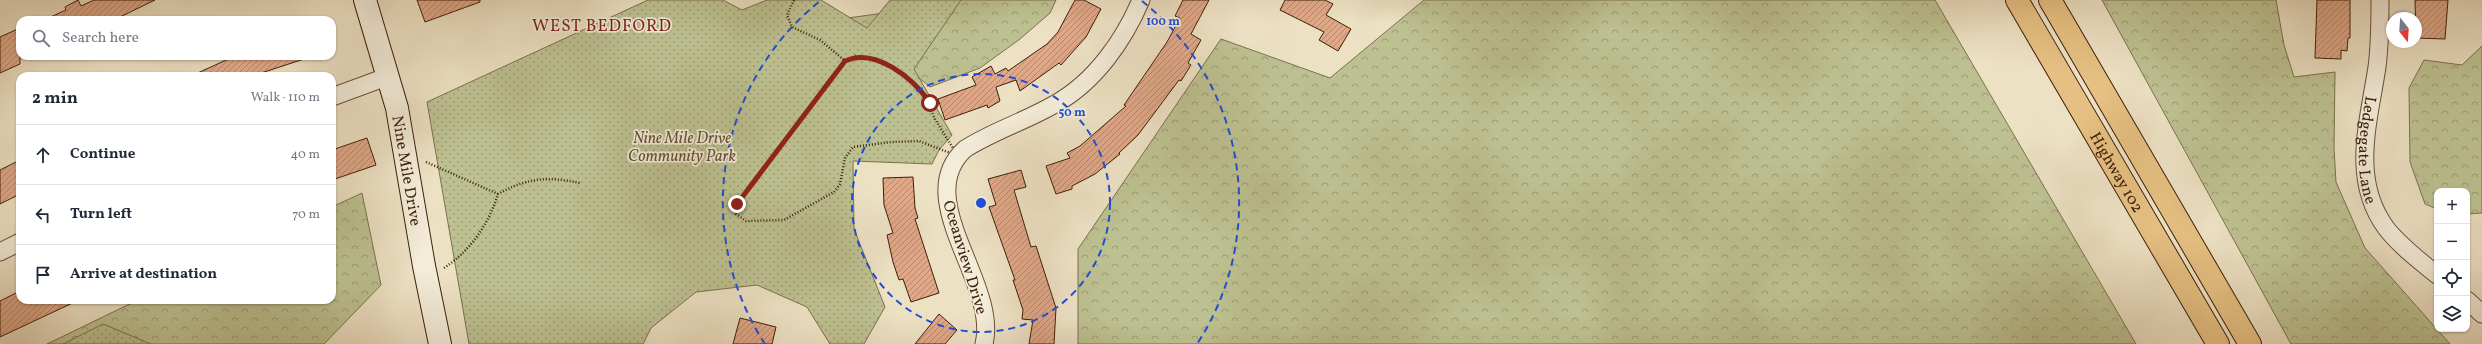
<!DOCTYPE html>
<meta charset="utf-8">
<style>
body{margin:0;font-family:Vollkorn,serif;background:#f2f2f3;color:#1f2937}
.controls{position:absolute;right:12px;bottom:12px;display:grid;overflow:hidden;border-radius:8px;box-shadow:0 1px 3px #0004}
.controls button{width:36px;height:36px;display:grid;place-items:center;padding:0;border:0;border-bottom:1px solid #e0e1e3;background:#fff;color:#1f2937;font:20px sans-serif}
.compass{position:absolute;left:2386px;top:12px;width:36px;height:36px;border-radius:50%;background:#fff;box-shadow:0 1px 3px #0004;rotate:163deg}
.stop{position:absolute;width:12px;height:12px;margin:-9px;border:3px solid #8f2418;border-radius:50%;background:#fff}
.stop.end{background:#8f2418;border-color:#fff;box-shadow:0 1px 4px #0008}
.list{margin:0;padding:0;list-style:none}
h2{display:flex;justify-content:space-between;align-items:center;height:52px;margin:0;padding:0 16px;font-size:17px}
h2 small{font-size:13px;font-weight:400;color:#747a83}
.list li{display:grid;grid-template-columns:26px 1fr auto;gap:12px;align-items:center;box-sizing:border-box;height:60px;padding:0 16px;border-top:1px solid #e0e1e3}
.list b{display:block;font-size:15px;white-space:nowrap}
.list em{font-size:13px;font-style:normal;color:#747a83}
.icon{flex:none;width:22px;height:22px;fill:none;stroke:currentColor;stroke-width:2;stroke-linecap:round;stroke-linejoin:round}
.map{position:relative;flex:none;width:2482px;height:344px;overflow:hidden}
.search{position:absolute;background:#fff;box-shadow:0 1px 3px #0004;left:16px;top:16px;width:320px;height:44px;display:flex;align-items:center;gap:10px;box-sizing:border-box;padding:0 14px;border-radius:12px;color:#747a83;font-size:15px}
.panel{position:absolute;background:#fff;box-shadow:0 1px 3px #0004;left:16px;top:72px;width:320px;height:232px;border-radius:12px}
.map>svg:first-child{display:block}
.forest{fill:url(#forest-crowns);stroke:#7c704d}
.park{fill:url(#park-dots);stroke:#7c704d}
.building{fill:url(#building-hatch);stroke:#3c2009}
.lines{fill:none;stroke-linecap:round;stroke-linejoin:round}
.street-casing{stroke:#685038;stroke-width:19}
.secondary-casing{stroke:#3c2009;stroke-width:24}
.highway-casing{stroke:#3c2009;stroke-width:24}
.path{stroke:#3c2009;stroke-width:2.5;stroke-dasharray:1 2;stroke-linecap:butt}
.street{stroke:#f3ecd9;stroke-width:17}
.secondary{stroke:#f3ecd9;stroke-width:22}
.highway{stroke:#e6c082;stroke-width:22}
.route{stroke:#8f2418;stroke-width:5}
.ring{fill:none;stroke:#1d4ed8;stroke-width:2;stroke-dasharray:7 5}
.labels{text-anchor:middle;stroke-width:3.5;stroke-linejoin:round;paint-order:stroke}
.park-label{font-size:16px;font-style:italic;fill:#635032;stroke:#f3ecd9}
.street-label{font-size:16px;fill:#3c2009;stroke:#f3ecd9}
.neighbourhood-label{font-size:17px;letter-spacing:1px;fill:#7a1f14;stroke:#f3ecd9}
.centre{fill:#1d4ed8;stroke:#f3ecd9;stroke-width:2}
.ring-label{font-size:12px;text-anchor:middle;font-weight:bold;fill:#1d4ed8;stroke:#f3ecd9;stroke-width:3.5;stroke-linejoin:round;paint-order:stroke}
</style>
<div class="map">
<svg width="2482" height="344" viewBox="0 0 2482 344">
<defs>
<pattern id="forest-crowns" width="20" height="18" patternUnits="userSpaceOnUse"><rect width="20" height="18" fill="#bdc191"/><path d="M2 6a3 3 0 1 1 6 0M12 15a3 3 0 1 1 6 0" fill="none" stroke="#9b9c75"/></pattern>
<pattern id="park-dots" width="8" height="8" patternUnits="userSpaceOnUse"><rect width="8" height="8" fill="#bdc191"/><path d="M2 2h.1M6 6h.1" fill="none" stroke="#9b9c75" stroke-width="1.8" stroke-linecap="round"/></pattern>
<pattern id="building-hatch" width="6" height="6" patternUnits="userSpaceOnUse"><rect width="6" height="6" fill="#dfa889"/><path d="M-1 1l2-2M0 6l6-6M5 7l2-2" fill="none" stroke="#b6886e"/></pattern>
</defs>
<rect width="100%" height="100%" fill="#ede1c4"/>
<filter id="stains"><feTurbulence type="fractalNoise" baseFrequency=".005" numOctaves="4"/><feColorMatrix values="0 0 0 0 .2 0 0 0 0 .09 0 0 0 0 .02 0 0 0 .5 -.17"/></filter>
<radialGradient id="worn" r=".72"><stop offset=".6" stop-color="#630" stop-opacity="0"/><stop offset="1" stop-color="#630" stop-opacity=".3"/></radialGradient>
<path class="forest" d="M904 0H1056L1050 13 1020 39 980 68 930 87 848 18 891 12Z
M1424 0H1935L2136 344H1078V249L1221 39 1330 78Z
M2102 0H2276L2284 45 2294 77 2335 72 2334 149 2336 182 2365 248 2450 344H2291Z
M2482 46V213L2467 214V191H2437V209L2425 204 2410 162 2409 88 2424 60 2462 65Z
M362 193 381 285 324 344H47L138 300H332V207Z"/>
<path class="park" d="M648 0H723L742 10 767 0H821L867 28 890 0H961L914 69 952 135 939 150 932 164 853 161 854 229 885 307 864 344H830L807 307 757 285 696 292 651 328 643 344H469L427 102Z
M103 324 151 344H63Z"/>
<path class="building" d="M78 0 81 6 94 0H155L120 17 121 20H44L66 10 65 7Z
M417 0H480V2L425 22Z
M1075 0H1084L1101 9 1086 37 1061 65 1059 63 1020 91 1016 80 996 87 1000 101 988 108 987 105 945 120 938 99 976 85 972 77 991 66 995 74 1006 68 1008 71 1047 44 1058 32Z
M1183 0H1209L1191 34 1201 40 1188 63 1191 65 1181 81 1179 80 1138 135 1119 153 1120 154 1095 174 1072 186V189L1056 194 1046 166 1070 158 1067 153 1080 146 1126 106 1124 105 1167 42 1180 18 1175 16Z
M1285 0H1325L1333 4 1326 15 1351 29 1338 51 1319 40 1324 32 1280 10Z
M2317 0H2350V38H2348L2347 51 2341 50V59L2315 58Z
M2415 0H2448L2445 39 2416 38Z
M20 28V64L0 73V37Z
M235 56H304V59L252 76H191Z
M367 138 376 165 332 180V150Z
M20 160V194L0 204V170Z
M1021 170 1026 187 1014 190 1031 247 1036 246 1056 308 1054 344H1029L1033 320 1022 319 1023 310 1013 280H1015L989 207 996 205 988 179Z
M913 177 915 208 918 218 915 219 939 293 911 302 903 279 899 280 893 262 887 235 893 233 884 205 883 178Z
M20 291V300H79L0 337V301Z
M939 314 957 330 945 344H915Z
M740 318 776 327 772 344H733Z"/>
<g class="lines">
<g class="street-casing">
<g id="street">
<path id="s1" d="M2380 0C2380 22 2380 44 2377 67 2369 121 2350 179 2386 228 2400 246 2419 260 2437 275"/>
<path d="M332 97 389 76"/>
<path d="M0 252 20 242"/>
<path d="M2467 300 2482 314"/>
<path d="M984 344C999 283 910 199 965 149 993 131 1026 121 1055 104 1095 82 1124 40 1141 0"/>
</g>
</g>
<g class="secondary-casing">
<g id="secondary">
<path id="s2" d="M365 0 397 108 424 266 440 344"/>
</g>
</g>
<g class="highway-casing">
<g id="highway">
<path id="s3" d="M2017 0 2218 344"/>
<path d="M2050 0 2250 344"/>
</g>
</g>
<path class="path" d="M794 0 787 15 792 27 820 40 845 61
M855 56C879 57 906 73 922 91 929 100 930 109 935 119 942 131 950 143 958 156L919 141 891 142 853 147 845 158 840 184 834 192 784 220 746 221 736 214 737 204C760 173 785 142 808 111 822 92 833 67 855 56Z
M426 162 498 194
M444 268C470 251 489 224 498 194 527 178 547 176 580 183"/>
<use href="#street" class="street"/>
<use href="#secondary" class="secondary"/>
<use href="#highway" class="highway"/>
</g>
<g class="lines">
<path class="route" d="M737 204 845 61C875 47 913 78 930 103"/>
</g>
<g class="ring">
<circle cx="981" cy="203" r="129"/>
<path d="M765 344A258 258 0 0 1 820 1M1142 1A258 258 0 0 1 1197 344"/>
</g>
<g class="labels">
<g class="park-label">
<text x="682" y="143">Nine Mile Drive<tspan x="682" dy="18">Community Park</tspan></text>
</g>
<g class="street-label">
<text dy="6" stroke="none"><textPath href="#s1" startOffset="151">Ledgegate Lane</textPath></text>
<text dy="6" stroke="none"><textPath href="#s2" startOffset="176">Nine Mile Drive</textPath></text>
<text dy="6" stroke="none"><textPath href="#s3" startOffset="199">Highway 102</textPath></text>
<text transform="translate(966 257) rotate(73)" y="6">Oceanview Drive</text>
</g>
<g class="neighbourhood-label">
<text x="602" y="31">WEST BEDFORD</text>
</g>
</g>
<circle cx="981" cy="203" r="6" class="centre"/>
<g class="ring-label">
<text x="1163" y="25">100 m</text>
<text x="1072" y="116">50 m</text>
</g>
<rect width="100%" height="100%" filter="url(#stains)"/>
<rect width="100%" height="100%" fill="url(#worn)"/>
</svg>
<div class="controls">
<button>+</button>
<button>−</button>
<button><svg class="icon" aria-label="locate" viewBox="0 0 24 24"><circle cx="12" cy="12" r="6"/><path d="M12 2v4M12 18v4M2 12h4M18 12h4"/></svg></button>
<button><svg class="icon" aria-label="layers" viewBox="0 0 24 24"><path d="M12 4l9 5-9 5-9-5zM3 14l9 5 9-5"/></svg></button>
</div>
<svg class="compass" viewBox="-18 -18 36 36"><path d="M0-13l5 13h-10z" fill="#e53935"/><path d="M0 13l5-13h-10z" fill="#747a83"/></svg>
<div class="stop" style="left:930px;top:103px"></div>
<div class="stop end" style="left:737px;top:204px"></div>
<div class="search"><svg class="icon" aria-label="search" viewBox="0 0 24 24"><circle cx="10" cy="10" r="6"/><path d="M15 15l6 6"/></svg>Search here</div>
<section class="panel">
<h2>2 min<small>Walk · 110 m</small></h2>
<ul class="list">
<li><svg class="icon" aria-label="ahead" viewBox="0 0 24 24"><path d="M12 20V5M6 11l6-6 6 6"/></svg><div><b>Continue</b></div><em>40 m</em></li>
<li><svg class="icon" aria-label="left" viewBox="0 0 24 24"><path d="M17 20v-9H6M10 6l-5 5 5 5"/></svg><div><b>Turn left</b></div><em>70 m</em></li>
<li><svg class="icon" aria-label="arrive" viewBox="0 0 24 24"><path d="M6 21V4h12l-3 4 3 4H6"/></svg><div><b>Arrive at destination</b></div></li>
</ul>
</section>
</div>
